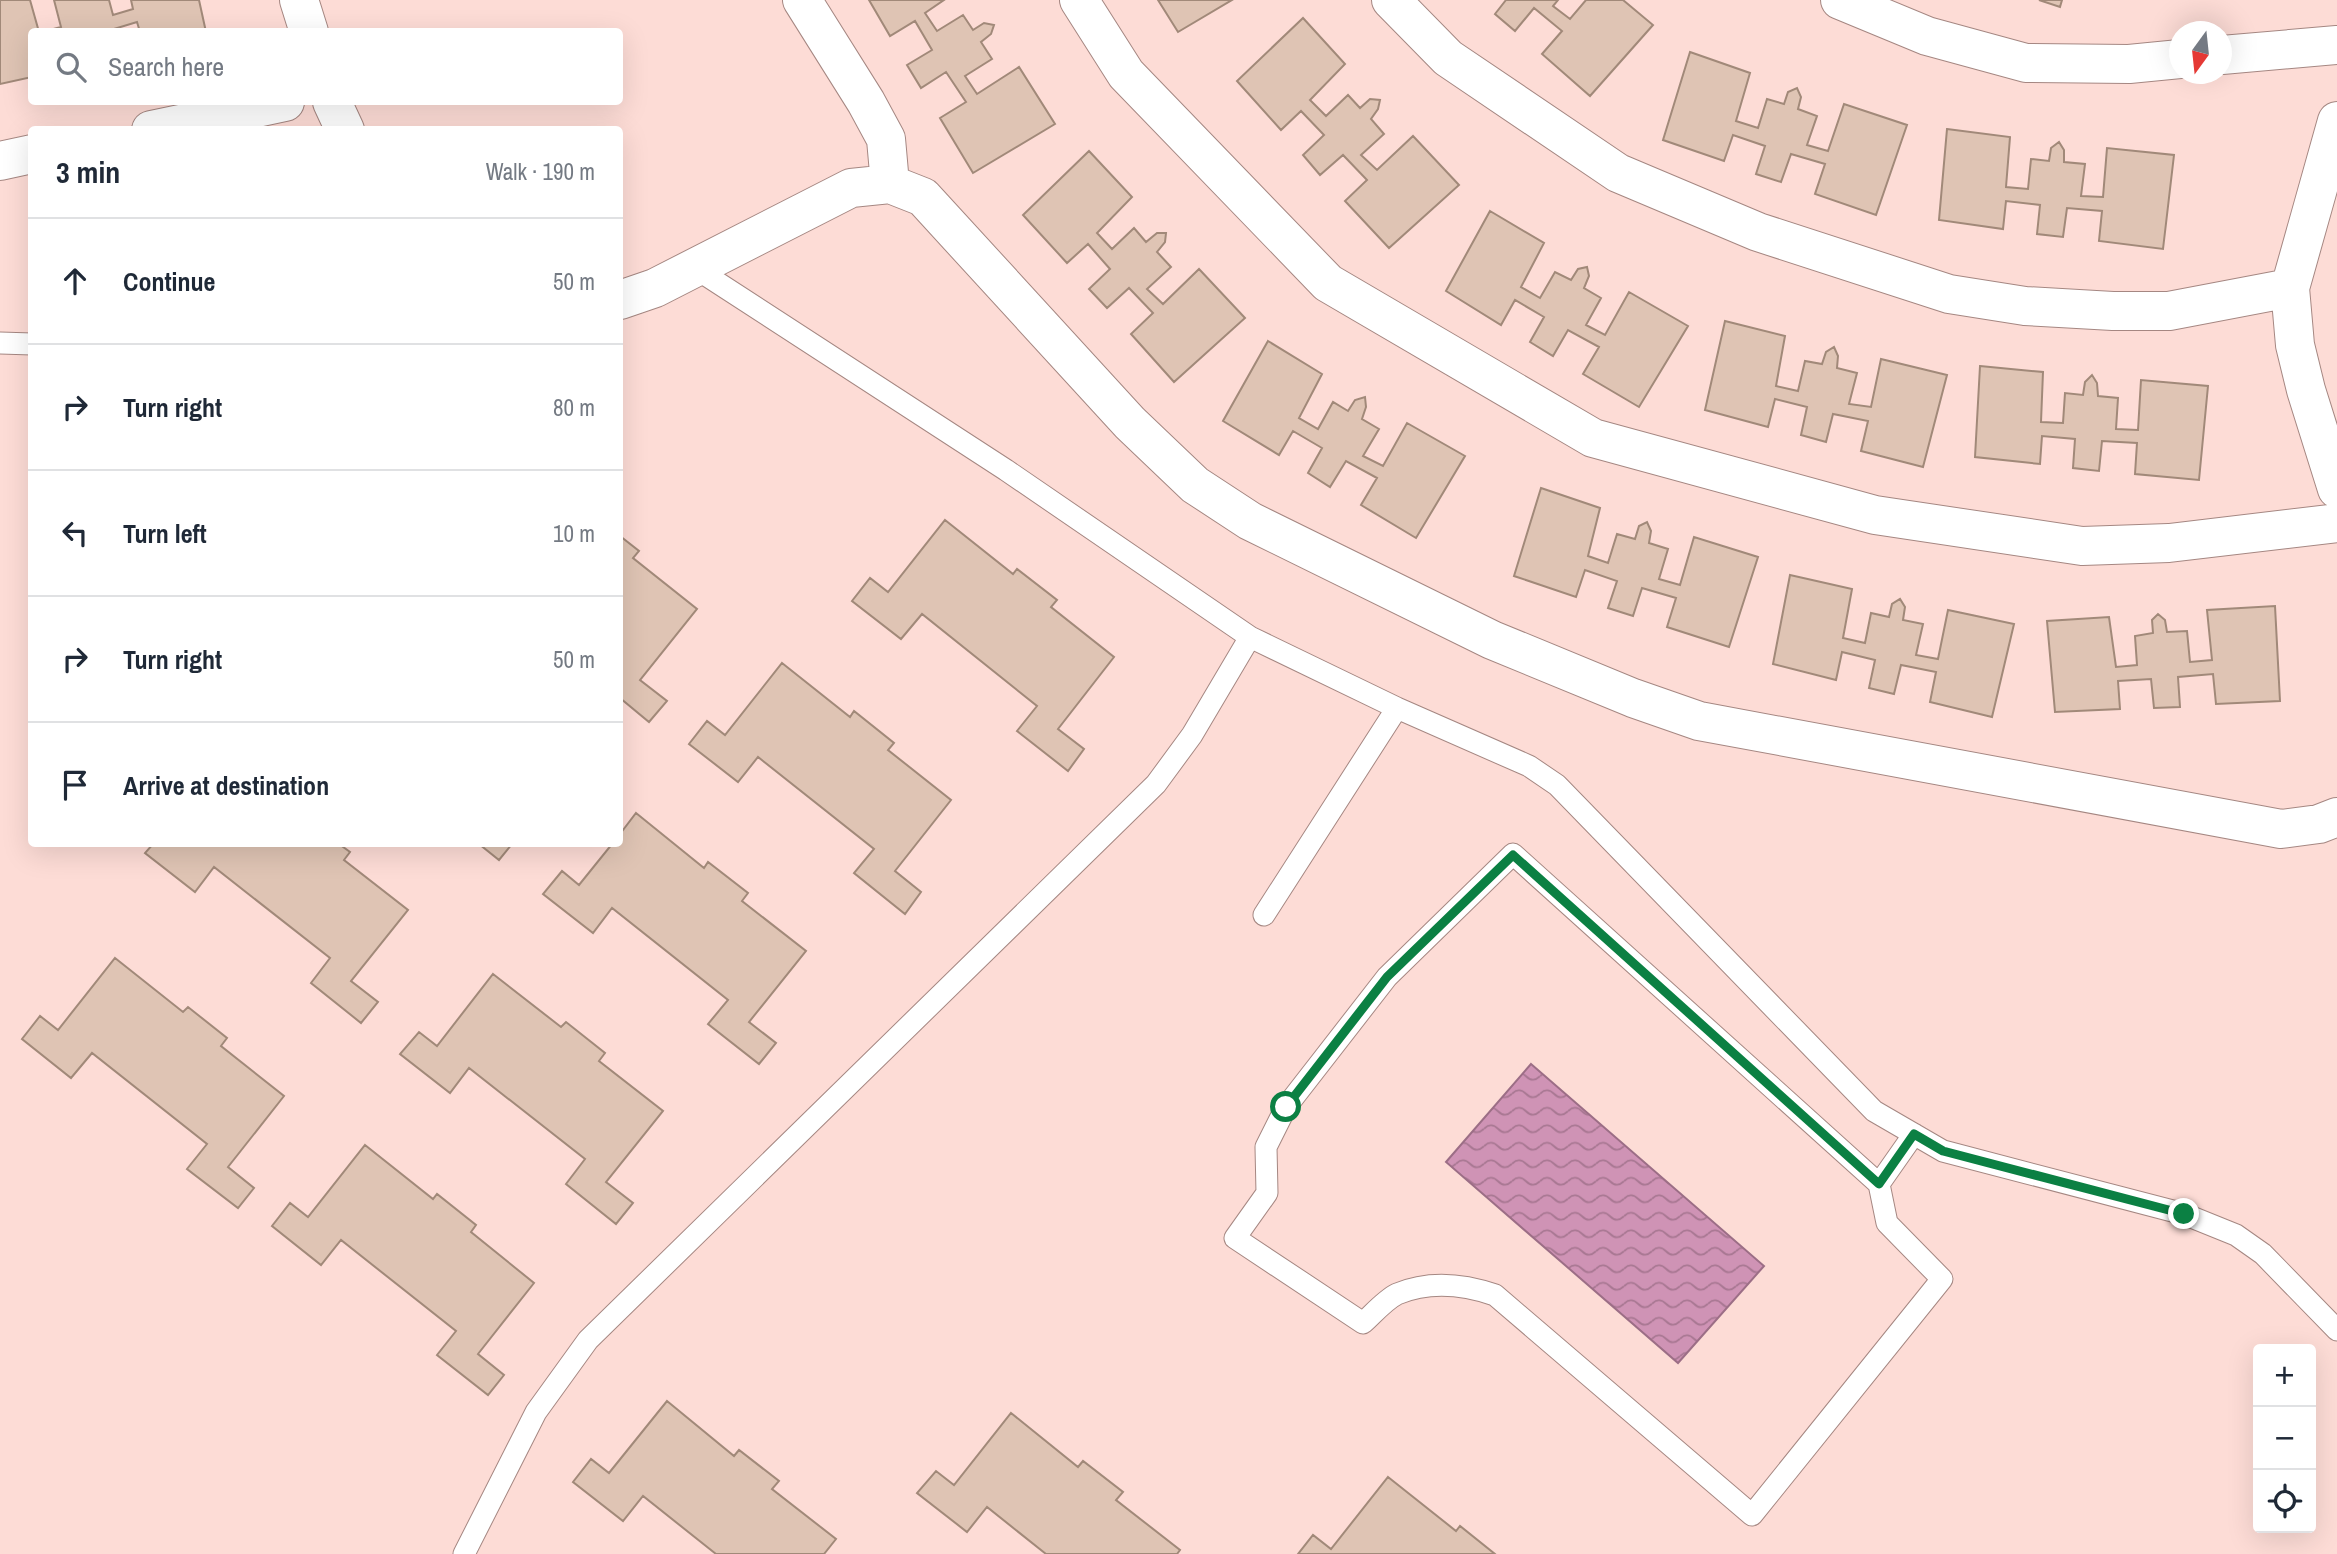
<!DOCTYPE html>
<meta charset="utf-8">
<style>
body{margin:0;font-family:"Archivo Narrow",sans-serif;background:#f6f6f7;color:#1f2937}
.controls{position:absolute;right:21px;bottom:21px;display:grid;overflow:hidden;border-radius:7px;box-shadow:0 7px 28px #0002}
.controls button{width:63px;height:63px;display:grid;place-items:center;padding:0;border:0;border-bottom:2px solid #e0e1e3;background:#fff;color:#1f2937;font:35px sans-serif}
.compass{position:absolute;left:2169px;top:21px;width:63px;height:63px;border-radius:50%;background:#fff;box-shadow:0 7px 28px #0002;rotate:195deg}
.stop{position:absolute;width:21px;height:21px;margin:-16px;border:5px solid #0b8043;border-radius:50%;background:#fff}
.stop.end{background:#0b8043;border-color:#fff;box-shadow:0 2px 7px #0008}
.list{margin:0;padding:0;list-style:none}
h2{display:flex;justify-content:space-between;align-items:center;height:91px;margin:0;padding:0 28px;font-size:30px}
h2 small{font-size:23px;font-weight:400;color:#747a83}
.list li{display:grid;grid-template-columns:46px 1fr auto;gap:21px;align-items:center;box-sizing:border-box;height:126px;padding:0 28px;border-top:2px solid #e0e1e3}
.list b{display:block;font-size:26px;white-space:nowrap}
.list em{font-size:23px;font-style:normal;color:#747a83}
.icon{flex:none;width:38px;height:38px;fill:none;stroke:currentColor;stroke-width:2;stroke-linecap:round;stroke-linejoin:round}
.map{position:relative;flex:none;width:2337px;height:1554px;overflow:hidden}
.search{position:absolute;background:#fff;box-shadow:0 7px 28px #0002;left:28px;top:28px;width:595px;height:77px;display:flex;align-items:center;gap:18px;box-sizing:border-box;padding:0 24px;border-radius:7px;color:#747a83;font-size:26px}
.panel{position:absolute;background:#fff;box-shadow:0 7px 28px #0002;left:28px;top:126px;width:595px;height:721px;border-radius:7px}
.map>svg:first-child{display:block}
.water{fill:url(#water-waves);stroke:#9c6e86;stroke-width:2}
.building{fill:#dfc4b4;stroke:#a18979;stroke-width:2}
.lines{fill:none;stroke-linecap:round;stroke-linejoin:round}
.service-casing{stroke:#a58782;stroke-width:23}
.minor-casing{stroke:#a58782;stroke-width:40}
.service{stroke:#fff;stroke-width:21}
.minor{stroke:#fff;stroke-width:38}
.route{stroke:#0b8043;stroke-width:9}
</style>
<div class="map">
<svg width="2337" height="1554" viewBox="0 0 2337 1554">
<defs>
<pattern id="water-waves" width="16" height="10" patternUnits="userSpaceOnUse" patternTransform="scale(1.75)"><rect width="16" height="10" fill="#cf93b5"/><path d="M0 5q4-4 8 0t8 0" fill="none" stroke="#a87792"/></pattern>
</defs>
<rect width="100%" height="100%" fill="#fddcd6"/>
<path class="water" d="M1531 1064 1764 1266 1678 1363 1446 1162Z"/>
<path class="building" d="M0 0H30L39 32H32V77L0 84Z
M54 0H109L113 15 133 9 131 0H199L206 32H140L137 22 104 32H42L61 27Z
M869 0H944L925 13 937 31 963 15 973 30 984 23 994 25 991 34 981 42 992 59 965 76 977 94 1019 67 1055 124 973 173 940 118 966 102 946 72 921 88 907 65 932 50 915 21 890 36Z
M1158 0H1232L1178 32Z
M1506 0H1558L1553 6 1570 19 1586 0H1623L1653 25 1590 96 1542 54 1562 31 1534 8 1515 31 1495 14Z
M2039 0H2062L2060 7Z
M1303 18 1345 64 1310 100 1326 116 1348 95 1360 108 1370 99 1380 100 1378 109 1371 119 1384 134 1361 155 1377 170 1413 136 1459 185 1389 248 1345 201 1367 180 1343 155 1320 175 1303 155 1324 135 1301 111 1281 130 1237 81Z
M1690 52 1750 73 1736 121 1758 128 1767 99 1784 104 1788 92 1797 88 1801 97 1798 109 1817 116 1807 145 1828 151 1844 104 1907 125 1876 215 1815 194 1825 164 1791 154 1781 182 1756 174 1765 146 1733 135 1724 161 1663 140Z
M1947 129 2010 137 2006 187 2028 189 2031 159 2049 161 2051 148 2059 142 2064 150V162L2085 164 2081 196 2103 197 2107 148 2174 155 2163 249 2099 241 2102 211 2067 208 2063 237 2037 234 2040 205 2006 201 2003 229 1939 220Z
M1089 151 1132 197 1097 233 1112 249 1134 228 1146 242 1157 233H1166L1165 242 1157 252 1171 267 1147 289 1163 304 1199 269 1245 318 1174 382 1131 334 1153 313 1129 288 1107 308 1089 289 1110 269 1088 244 1067 263 1023 215Z
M1490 211 1544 243 1521 287 1540 298 1555 272 1571 280 1578 269 1587 267 1589 276 1584 288 1601 298 1586 325 1605 335 1629 292 1688 326 1639 407 1583 374 1599 347 1568 330 1553 356 1530 342 1544 317 1515 300 1501 325 1446 291Z
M1725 321 1785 336 1776 386 1798 391 1805 361 1822 364 1826 352 1834 347 1838 356 1837 368 1857 373 1849 404 1871 407 1881 359 1947 375 1923 467 1861 451 1868 421 1833 414 1826 442 1801 435 1807 407 1775 399 1768 427 1705 410Z
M1268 341 1322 374 1299 418 1318 429 1333 402 1348 411 1355 400 1365 397 1366 407 1362 419 1379 429 1363 456 1383 466 1407 423 1465 456 1416 538 1361 505 1377 478 1346 461 1330 487 1308 473 1322 448 1293 431 1279 455 1223 421Z
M1980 366 2043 372 2041 422 2063 423 2065 393 2083 395 2085 382 2092 375 2097 383 2098 396 2118 398 2116 429 2138 430 2141 380 2208 386 2199 480 2135 474 2137 443 2102 441 2099 471 2073 468 2075 439 2042 436 2040 464 1975 457Z
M1541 488 1600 508 1588 556 1608 563 1617 534 1635 539 1639 526 1647 522 1651 531 1649 543 1668 549 1659 579 1680 585 1694 537 1758 557 1729 647 1667 627 1676 598 1642 588 1633 616 1608 608 1617 581 1585 570 1576 597 1514 576Z
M945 520 1013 574 1017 569 1057 600 1051 607 1114 657 1058 729 1084 749 1068 771 1017 731 1037 706 922 614 901 639 852 601 870 578 888 592Z
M620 536 639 551 633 558 697 609 640 680 667 701 649 722 620 698Z
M1790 575 1852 589 1843 638 1865 643 1871 613 1889 617 1892 604 1900 599 1905 607 1903 620 1923 624 1916 655 1938 659 1948 610 2014 624 1992 717 1930 702 1936 672 1901 665 1894 694 1869 688 1875 660 1842 652 1836 680 1773 664Z
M2275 606 2280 701 2216 704 2213 674 2178 677 2180 707 2154 708 2151 679 2118 681 2120 709 2055 712 2047 621 2109 617 2116 667 2137 665 2135 636 2153 633 2152 620 2158 614 2165 620 2167 632 2187 631 2190 662 2212 660 2207 610Z
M782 663 850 717 854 711 894 743 888 750 951 800 895 871 921 892 905 914 854 873 874 849 758 757 738 782 689 744 707 721 725 735Z
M636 813 704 868 708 862 748 893 742 901 806 951 749 1022 776 1043 759 1064 708 1024 728 1000 612 908 593 933 543 894 562 871 579 885 612 844H620V834Z
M153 844H339L350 852 344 860 408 910 351 981 378 1002 361 1023 311 983 330 958 214 867 195 892 145 853Z
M479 844H512L499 860Z
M115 958 183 1012 188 1007 227 1038 221 1046 284 1096 228 1167 254 1188 238 1208 187 1169 207 1144 92 1053 71 1078 22 1039 40 1016 58 1030Z
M493 974 561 1027 566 1022 605 1053 599 1061 663 1111 606 1182 633 1203 616 1224 566 1184 585 1159 469 1068 450 1093 400 1054 419 1032 437 1046Z
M365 1145 433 1199 437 1194 476 1225 471 1232 534 1283 478 1354 504 1375 488 1395 437 1355 456 1331 341 1240 321 1265 272 1226 290 1203 308 1217Z
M667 1401 734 1456 739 1450 779 1481 772 1489 836 1539 824 1554H716L643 1496 623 1521 573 1482 591 1459 609 1473Z
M1011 1413 1078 1467 1083 1461 1123 1492 1116 1500 1180 1550 1177 1554H1046L987 1507 967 1532 917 1493 936 1471 954 1485Z
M1388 1477 1456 1531 1460 1526 1495 1554H1298L1313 1535 1331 1549Z"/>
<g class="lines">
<g class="service-casing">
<path id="service" d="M0 343 32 344
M1250 637 1397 708 1529 766 1557 785 1874 1111 1943 1151 2184 1214 2236 1235 2263 1254 2337 1330
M1264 915 1397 708
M1879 1184 1513 854 1387 977 1286 1107 1266 1147 1267 1193 1235 1238 1363 1323C1373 1314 1385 1300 1397 1294 1428 1281 1463 1284 1495 1295L1752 1515 1942 1279 1887 1223 1879 1184 1914 1134
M464 1554 536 1412 588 1340 1156 784 1192 735 1250 637 1006 470 695 268"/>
</g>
<g class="minor-casing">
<path id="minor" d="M299 0 309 32
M802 0 866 102 886 139 890 184
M1079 0 1126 74 1328 283 1593 438 1875 515 2082 546 2169 543 2337 523
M1391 0 1448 58 1618 173 1758 232 1949 294 2025 306 2113 311H2169L2290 288
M1840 0 1927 36 2026 63 2129 64 2180 59
M2222 55 2337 45
M332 102 345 130
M2337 121 2290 288 2295 345 2306 390 2337 489
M151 130 285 102
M0 161 32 154
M620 300 655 288 851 188 890 184 923 197 1130 423 1195 485 1250 521 1492 640 1633 698 1699 721 2281 829 2319 824 2337 817"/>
</g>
<use href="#service" class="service"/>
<use href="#minor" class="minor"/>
</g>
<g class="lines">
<path class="route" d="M1286 1107 1387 977 1513 855 1879 1184 1914 1134 1943 1151 2184 1214"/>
</g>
</svg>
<div class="controls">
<button>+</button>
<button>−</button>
<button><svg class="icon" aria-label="locate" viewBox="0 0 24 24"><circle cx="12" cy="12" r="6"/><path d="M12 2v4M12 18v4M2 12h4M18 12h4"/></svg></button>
</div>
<svg class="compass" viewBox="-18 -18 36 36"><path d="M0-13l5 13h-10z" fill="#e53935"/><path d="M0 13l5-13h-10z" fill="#747a83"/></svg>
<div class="stop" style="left:1286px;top:1107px"></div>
<div class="stop end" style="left:2184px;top:1214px"></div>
<div class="search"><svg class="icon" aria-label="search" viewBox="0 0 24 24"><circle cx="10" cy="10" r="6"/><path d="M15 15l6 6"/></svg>Search here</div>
<section class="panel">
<h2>3 min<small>Walk · 190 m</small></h2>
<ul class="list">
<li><svg class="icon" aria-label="ahead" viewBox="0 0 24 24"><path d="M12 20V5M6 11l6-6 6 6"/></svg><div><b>Continue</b></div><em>50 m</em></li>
<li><svg class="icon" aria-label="right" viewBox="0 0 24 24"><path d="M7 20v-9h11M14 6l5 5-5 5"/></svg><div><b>Turn right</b></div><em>80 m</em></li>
<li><svg class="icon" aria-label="left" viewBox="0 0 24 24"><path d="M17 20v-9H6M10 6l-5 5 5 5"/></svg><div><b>Turn left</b></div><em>10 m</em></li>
<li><svg class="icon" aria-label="right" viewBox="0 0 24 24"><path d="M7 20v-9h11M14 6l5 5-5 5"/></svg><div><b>Turn right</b></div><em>50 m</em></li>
<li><svg class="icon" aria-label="arrive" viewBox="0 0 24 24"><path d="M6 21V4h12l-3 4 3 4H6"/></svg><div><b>Arrive at destination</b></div></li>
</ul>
</section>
</div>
